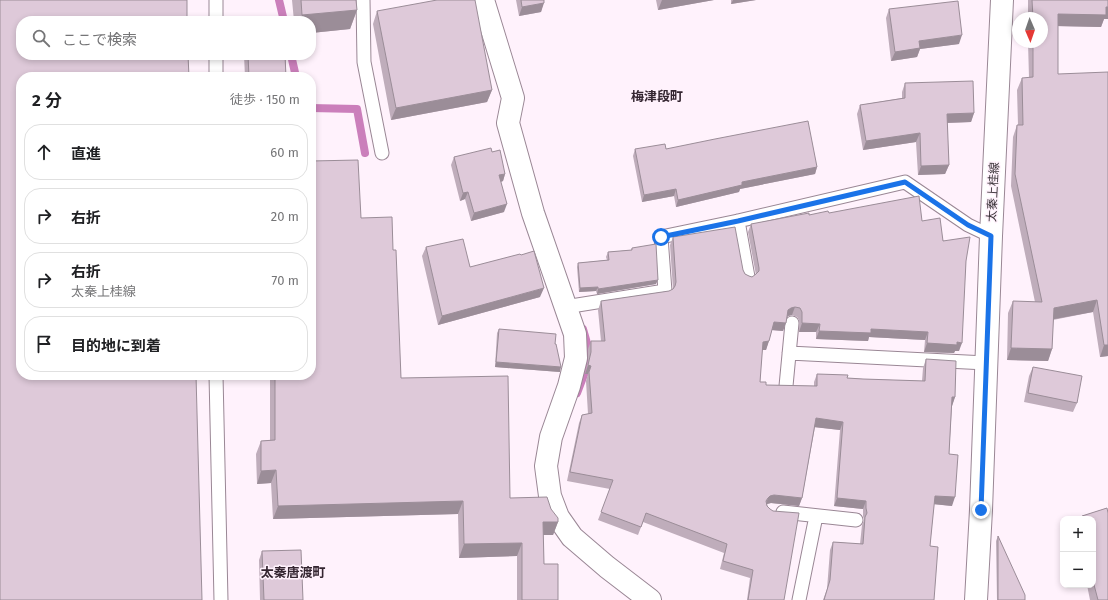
<!DOCTYPE html>
<html lang="ja">
<meta charset="utf-8">
<style>
body{margin:0;font-family:"Fira Sans","Noto Sans JP",sans-serif;background:#f6f6f6;color:#202124}
.controls{position:absolute;right:12px;bottom:12px;display:grid;overflow:hidden;border-radius:8px;box-shadow:0 2px 6px #0003}
.controls button{width:36px;height:36px;display:grid;place-items:center;padding:0;border:0;border-bottom:1px solid #e0e0e0;background:#fff;color:#202124;font:20px sans-serif}
.compass{position:absolute;left:1012px;top:12px;width:36px;height:36px;border-radius:50%;background:#fff;box-shadow:0 2px 6px #0003;rotate:178deg}
.stop{position:absolute;width:12px;height:12px;margin:-9px;border:3px solid #1a73e8;border-radius:50%;background:#fff}
.stop.end{background:#1a73e8;border-color:#fff;box-shadow:0 1px 4px #0008}
.list{margin:0;padding:0;list-style:none}
h2{display:flex;justify-content:space-between;align-items:center;height:52px;margin:0;padding:0 16px;font-size:17px}
h2 small{font-size:13px;font-weight:400;color:#757577}
.list li{display:grid;grid-template-columns:26px 1fr auto;gap:12px;align-items:center;box-sizing:border-box;height:56px;margin:0 8px 8px;padding:0 8px;border:1px solid #e0e0e0;border-radius:16px}
.list b{display:block;font-size:15px;white-space:nowrap}
.list p{margin:0;font-size:13px;white-space:nowrap;color:#757577}
.list em{font-size:13px;font-style:normal;color:#757577}
.icon{flex:none;width:22px;height:22px;fill:none;stroke:currentColor;stroke-width:2;stroke-linecap:round;stroke-linejoin:round}
.map{position:relative;flex:none;width:1108px;height:600px;overflow:hidden}
.search{position:absolute;background:#fff;box-shadow:0 2px 6px #0003;left:16px;top:16px;width:300px;height:44px;display:flex;align-items:center;gap:10px;box-sizing:border-box;padding:0 14px;border-radius:16px;color:#757577;font-size:15px}
.panel{position:absolute;background:#fff;box-shadow:0 2px 6px #0003;left:16px;top:72px;width:300px;height:308px;border-radius:16px}
.map>svg:first-child{display:block}
.lines{fill:none;stroke-linecap:round;stroke-linejoin:round}
.stream{stroke:#cb7fbb;stroke-width:8}
.lane-casing{stroke:#9a8795;stroke-width:15}
.street-casing{stroke:#9a8795;stroke-width:24}
.secondary-casing{stroke:#9a8795;stroke-width:24}
.lane{stroke:#fff;stroke-width:13}
.street{stroke:#fff;stroke-width:22}
.secondary{stroke:#fff;stroke-width:22}
.wall{fill:#bfadbb}
.shaded-wall{fill:#9b8d98}
.building{fill:#dec9d9;stroke:#9b8d98}
.route{stroke:#1a73e8;stroke-width:5}
.labels{text-anchor:middle;stroke-width:3;stroke-linejoin:round;paint-order:stroke}
.street-label{font-size:12px;fill:#3c343a;stroke:#fff2fc}
.neighbourhood-label{font-size:13px;font-weight:bold;fill:#342530;stroke:#fff2fc}
</style>
<div class="map">
<svg width="1108" height="600" viewBox="0 0 1108 600">
<rect width="100%" height="100%" fill="#fff2fc"/>
<g class="lines">
<path class="stream" d="M279 0 284 21
M291 55 296 77
M311 108 357 109 365 153
M577 393 585 372 589 350 583 329"/>
<g class="lane-casing">
<path id="lane" d="M363 0 364 62 382 153
M216 21V0
M216 77V55
M738 221 748 277
M565 307 665 291 661 237 738 221 905 182 968 225 991 236
M789 353 986 363
M216 375 221 600
M786 386 792 323
M783 512 856 520
M799 600 816 516"/>
</g>
<g class="street-casing">
<path id="street" d="M483 0 513 98 508 123 533 213 575 334 576 358 569 386 551 437 546 466 550 496 558 517 572 537 607 567 650 600"/>
</g>
<g class="secondary-casing">
<path id="secondary" d="M976 600 981 510 991 236 1002 0"/>
</g>
<use href="#lane" class="lane"/>
<use href="#street" class="street"/>
<use href="#secondary" class="secondary"/>
</g>
<path class="wall" d="M292 0H356L357 10 350 29 311 33V21H294Z
M516 0H544L541 12 519 16Z
M656 0H714L658 10Z
M731 0H756L731 4Z
M1028 0H1108L1104 19 1101 27 1058 26V74L1108 356 1100 357 1093 312 1053 320 1052 349 1048 361 1007 360 1008 313 1013 301 1035 302 1011 186 1013 137 1017 125H1018L1017 90 1022 78H1029L1028 42H1042V18H1028Z
M889 9 959 44 920 49 917 57 891 61 886 18Z
M377 11 492 90 487 102 391 120 373 24Z
M244 55H285L286 77H245Z
M905 83 974 113 971 122 947 123 949 165 945 174 918 175 916 142 863 150 857 114 860 105 902 98V92Z
M635 149H666L817 167 815 174 740 189 739 192 676 207 674 196 642 202 633 156Z
M492 152 505 174 503 181 501 182 504 212 471 221 465 199 460 201 451 165 454 157Z
M829 213 922 221 966 261 959 351H955L954 353 924 352 925 340 869 337 868 341 816 339V332H799V320L797 317 792 315 788 316 787 317 783 331 772 330 766 350H762L760 382 766 385 814 386V382L817 374 847 378 863 379 922 381 923 368 926 359 955 397 952 406 949 454 952 506 934 504 930 546 934 600H823L827 589 830 550 833 542 860 544 862 525 864 520 863 516V509L834 506 840 430 815 427 802 498 799 506 771 503 767 504 784 600H747L750 578 720 569 724 553 643 522 638 535 598 520 610 489 567 481 579 423 582 415 588 414 586 381 588 374H585L588 361V349L591 341H601L598 310 601 301 669 291 673 289 670 245 673 237 743 270 745 274 749 276 752 277 756 275 748 232 751 224 809 215Z
M361 218 393 250 401 378 510 498 551 509 558 522 553 535H543L544 564 558 600H517V556L459 558 458 514 273 519 271 483 257 484 256 454 261 441 270 440V375H311Z
M426 247 470 267 540 297 438 325 422 256Z
M632 248 656 284 597 294 596 291 579 292 577 267 578 263 607 260 606 257 608 252 631 250Z
M499 329 555 344 560 372 495 367 497 333Z
M1033 367 1077 403 1073 412 1024 402 1029 376Z
M1107 508 1108 513V600H1090L1087 585H1093V519H1081L1082 516Z
M998 536 1025 600H997L996 541Z
M262 551 303 600H260L259 560Z"/>
<path class="shaded-wall" d="M662 0H714L658 10Z
M733 0H756L731 4Z
M544 3 541 12 519 16 522 7Z
M1106 7H1108V19H1104L1101 27 1054 26 1058 14Z
M357 10 350 29 311 33V21H300L302 15Z
M962 35 959 44 920 49 917 57 891 61 895 52 919 41Z
M492 90 487 102 391 120 396 108Z
M974 113 971 122 944 123 947 114Z
M920 133 916 142 863 150 866 141Z
M949 165 945 174 918 175 921 166Z
M817 167 815 174 740 189 739 192 676 207 678 200 742 182Z
M505 174 503 181 497 183 499 175Z
M676 189 674 196 642 202 644 195Z
M468 192 465 199 460 201 463 193Z
M507 204 504 212 471 221 474 213Z
M658 280 656 284 597 294 598 289Z
M598 287 596 291 579 292 580 288Z
M544 288 540 297 438 325 442 316Z
M1097 300 1093 312 1049 320 1054 308Z
M795 307 792 315 788 316 785 319 788 310 791 308Z
M774 322 786 323 783 331 771 330Z
M802 323 820 324 816 332H799Z
M871 329 928 332 925 340 869 337 868 341 816 339 819 331Z
M769 341 766 350H759L763 342Z
M957 342 962 343 959 351H955L954 353 924 352 927 343Z
M1104 345H1108V356L1100 357Z
M1011 348 1052 349 1048 361 1007 360Z
M496 362 561 367 560 372 495 367Z
M588 365 591 366 588 374H585Z
M952 397H955L952 406Z
M816 418 843 422 840 430 813 427Z
M276 470 271 483 257 484 261 471Z
M774 495 802 498 799 506 771 503 767 504 765 506 768 498 770 496Z
M935 496 955 497 952 506 932 504Z
M837 498 866 501 863 509 834 506Z
M463 501 458 514 273 519 278 506Z
M543 522H558L553 535H538Z
M522 543 517 556 459 558 464 544Z"/>
<path class="building" d="M0 0H187V21H21V55H188L189 77H21V375H196L202 600H0Z
M301 0H356L357 10 302 15Z
M437 0H475L492 90 396 108 377 11Z
M521 0H544V3L522 7Z
M1032 0H1108V7H1106V15L1058 14V74L1108 72V345H1104L1097 300 1054 308 1052 349 1011 348 1013 301 1042 302 1015 174 1017 125H1023L1022 78 1033 77V42H1042V18H1033Z
M958 1 962 35 919 41 920 48 895 52 889 9Z
M248 55H285L286 77H249Z
M973 81 974 113 947 114 949 165 921 166 920 133 866 141 860 105 905 98V83Z
M808 121 817 167 742 182V185L678 200 676 189 644 195 635 149 665 144 666 149 715 139Z
M491 148 492 152 500 150 505 174 499 175 507 204 474 213 468 192 463 193 454 157Z
M358 160 361 218 392 217 393 250H396L401 378 508 376 510 498 547 497 551 509 558 518V522H543L544 564H558V600H522V543L464 544 463 501 278 506 276 470 261 471V441L275 440V375H311V161Z
M919 196 922 221 940 218 943 241 970 237 966 261 962 343 957 342V345L927 343 928 332 871 329V333L819 331 820 324 802 323V312L800 308 795 307 791 308 788 310 786 323 774 322 769 341 763 342 760 382H766V385L817 386V374L848 375 847 378 863 379 925 381 926 359 956 361 955 397H952L949 454 958 455 955 497 935 496 930 546 938 547 934 600H824L830 580 833 542 863 544 865 517 867 513 866 508V501L837 498 843 422 816 418 802 498 774 495 770 496 768 498 766 501 767 506 770 509 773 511 799 513 784 600H748L753 570 723 561 727 544 646 513 641 527 601 512 613 480 570 472 582 415 592 413 589 372 591 366 588 365 591 352V341H605L601 301 669 291 673 289 675 286 676 282 673 237 735 227 743 270 745 274 749 276 752 277 756 274 759 271V268L751 224 809 213V215L828 211 829 213Z
M463 239 470 267 520 254 521 255 534 251 544 288 442 316 426 247Z
M656 244 658 280 598 289V287L580 288 578 263 609 260 608 252 632 250V248Z
M499 329 556 334 555 344H556L561 367 496 362Z
M1033 367 1082 376 1077 403 1028 393Z
M1107 508 1108 513V600H1098L1093 581V519H1083L1082 516Z
M998 536 1025 595V600H998Z
M301 550 303 600H264L262 551Z"/>
<g class="lines">
<path class="route" d="M661 237 738 221 905 182 968 225 991 236 981 510"/>
</g>
<g class="labels">
<g class="street-label">
<text transform="translate(993 192) rotate(-87)" y="4">太秦上桂線</text>
</g>
<g class="neighbourhood-label">
<text x="657" y="101">梅津段町</text>
<text x="293" y="577">太秦唐渡町</text>
</g>
</g>
</svg>
<div class="controls">
<button>+</button>
<button>−</button>
</div>
<svg class="compass" viewBox="-18 -18 36 36"><path d="M0-13l5 13h-10z" fill="#e53935"/><path d="M0 13l5-13h-10z" fill="#757577"/></svg>
<div class="stop" style="left:661px;top:237px"></div>
<div class="stop end" style="left:981px;top:510px"></div>
<div class="search"><svg class="icon" aria-label="search" viewBox="0 0 24 24"><circle cx="10" cy="10" r="6"/><path d="M15 15l6 6"/></svg>ここで検索</div>
<section class="panel">
<h2>2 分<small>徒歩 · 150 m</small></h2>
<ul class="list">
<li><svg class="icon" aria-label="ahead" viewBox="0 0 24 24"><path d="M12 20V5M6 11l6-6 6 6"/></svg><div><b>直進</b></div><em>60 m</em></li>
<li><svg class="icon" aria-label="right" viewBox="0 0 24 24"><path d="M7 20v-9h11M14 6l5 5-5 5"/></svg><div><b>右折</b></div><em>20 m</em></li>
<li><svg class="icon" aria-label="right" viewBox="0 0 24 24"><path d="M7 20v-9h11M14 6l5 5-5 5"/></svg><div><b>右折</b><p>太秦上桂線</p></div><em>70 m</em></li>
<li><svg class="icon" aria-label="arrive" viewBox="0 0 24 24"><path d="M6 21V4h12l-3 4 3 4H6"/></svg><div><b>目的地に到着</b></div></li>
</ul>
</section>
</div>
